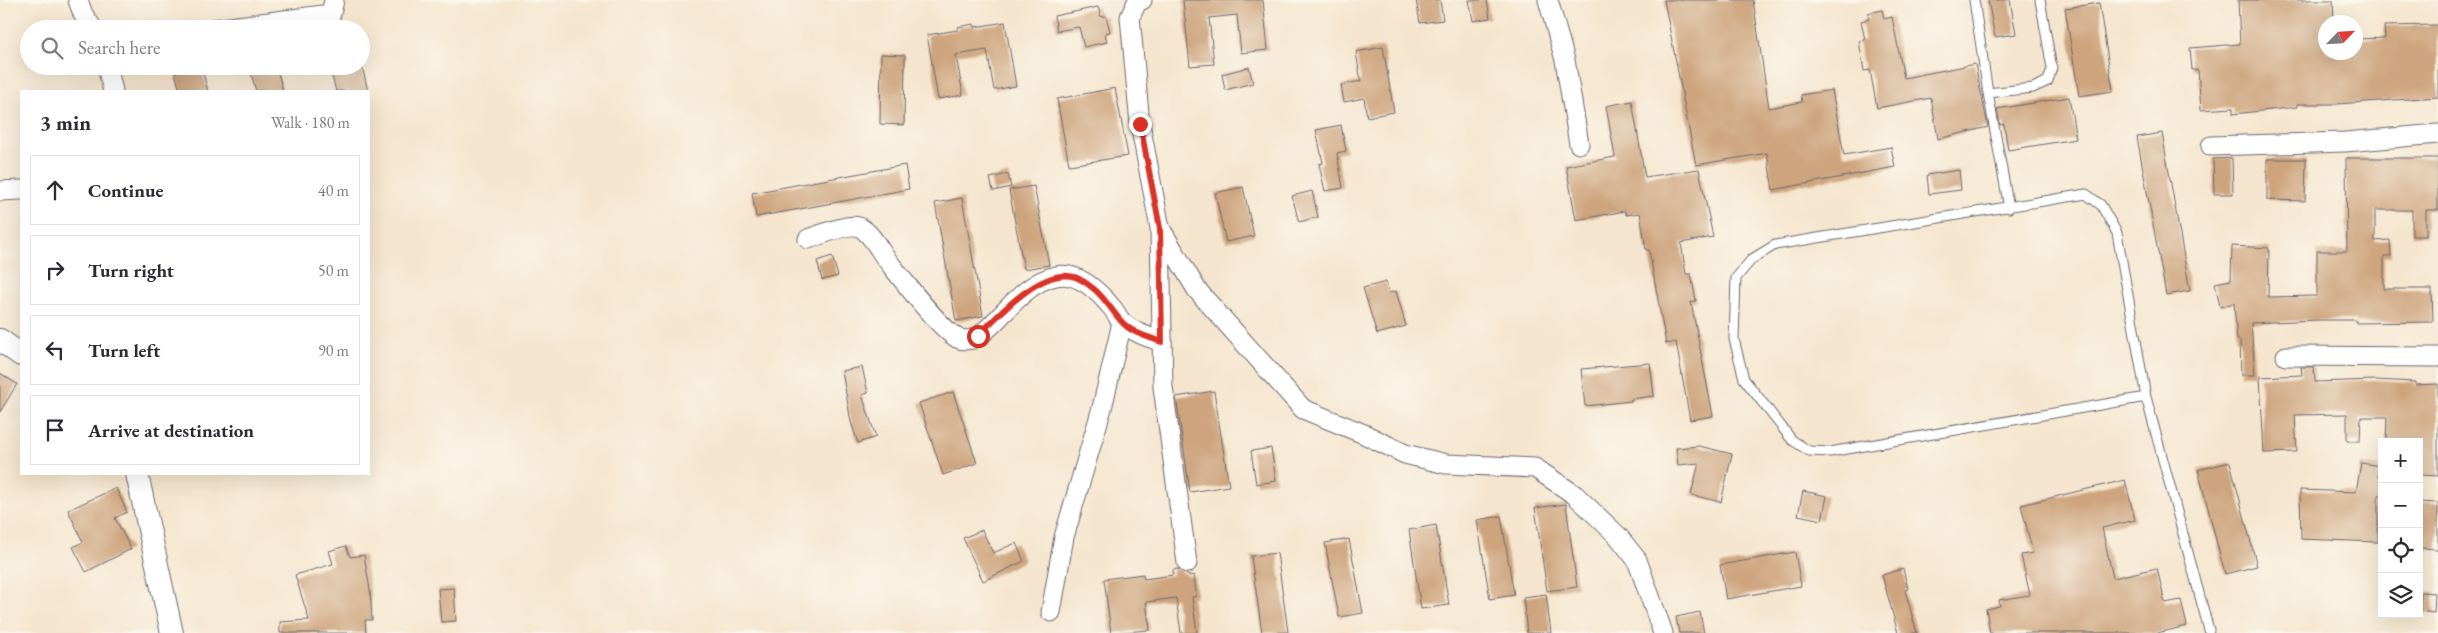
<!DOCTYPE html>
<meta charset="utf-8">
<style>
body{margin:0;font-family:"EB Garamond",serif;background:#f2f2f3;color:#2b2b33}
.controls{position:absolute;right:15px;bottom:15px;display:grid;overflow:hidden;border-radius:0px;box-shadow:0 5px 20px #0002}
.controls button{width:45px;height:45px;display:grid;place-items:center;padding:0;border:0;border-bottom:1px solid #e1e1e2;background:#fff;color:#2b2b33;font:25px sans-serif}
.compass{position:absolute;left:2318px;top:15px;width:45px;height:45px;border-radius:50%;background:#fff;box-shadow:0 5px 20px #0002;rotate:65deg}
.stop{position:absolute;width:15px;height:15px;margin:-11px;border:4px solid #d93025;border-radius:50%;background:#fff}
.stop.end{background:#d93025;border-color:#fff;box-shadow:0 1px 5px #0008}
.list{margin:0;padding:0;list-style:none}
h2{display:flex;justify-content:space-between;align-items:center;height:65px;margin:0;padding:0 20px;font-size:21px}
h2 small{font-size:16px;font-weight:400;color:#7c7c81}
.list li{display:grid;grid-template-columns:32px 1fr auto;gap:15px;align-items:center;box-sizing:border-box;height:70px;margin:0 10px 10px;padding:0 10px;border:1px solid #e1e1e2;border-radius:0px}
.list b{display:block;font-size:19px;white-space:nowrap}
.list em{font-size:16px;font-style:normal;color:#7c7c81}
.icon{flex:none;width:28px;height:28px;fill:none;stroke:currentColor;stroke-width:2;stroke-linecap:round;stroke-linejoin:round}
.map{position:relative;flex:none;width:2438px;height:633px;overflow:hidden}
.search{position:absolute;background:#fff;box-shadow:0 5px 20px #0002;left:20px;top:20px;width:350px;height:55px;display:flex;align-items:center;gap:12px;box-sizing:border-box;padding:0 18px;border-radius:28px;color:#7c7c81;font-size:19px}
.panel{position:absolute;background:#fff;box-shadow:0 5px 20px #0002;left:20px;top:90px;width:350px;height:385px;border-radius:0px}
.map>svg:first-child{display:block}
.building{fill:#cda47e}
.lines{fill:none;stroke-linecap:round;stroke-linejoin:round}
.service-casing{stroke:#6c666e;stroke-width:11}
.minor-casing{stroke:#6c666e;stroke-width:21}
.tertiary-casing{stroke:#6c666e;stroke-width:24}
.service{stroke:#fff;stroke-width:9}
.minor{stroke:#fff;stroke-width:19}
.tertiary{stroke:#fff;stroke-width:22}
.route{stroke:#d93025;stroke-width:6}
</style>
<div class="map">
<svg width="2438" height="633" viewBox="0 0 2438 633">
<rect width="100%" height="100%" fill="#fbf7ec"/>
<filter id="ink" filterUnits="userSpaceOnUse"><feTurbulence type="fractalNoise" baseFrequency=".02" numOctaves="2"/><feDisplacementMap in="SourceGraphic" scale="10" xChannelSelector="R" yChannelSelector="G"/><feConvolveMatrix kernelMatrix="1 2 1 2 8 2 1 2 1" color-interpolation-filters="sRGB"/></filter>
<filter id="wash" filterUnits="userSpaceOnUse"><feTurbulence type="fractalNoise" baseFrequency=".0096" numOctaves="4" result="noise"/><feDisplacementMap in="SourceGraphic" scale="20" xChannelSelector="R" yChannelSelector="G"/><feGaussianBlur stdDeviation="1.12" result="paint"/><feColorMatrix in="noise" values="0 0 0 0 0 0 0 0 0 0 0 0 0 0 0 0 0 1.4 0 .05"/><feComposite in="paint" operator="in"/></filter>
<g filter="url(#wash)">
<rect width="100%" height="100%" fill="#f5e5ce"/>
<g id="blocks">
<path class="building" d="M1183 0H1263L1268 50 1241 53 1237 15 1209 18 1214 64 1190 66Z
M1416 0H1440L1443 20 1420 23Z
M1469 0H1487L1490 18 1473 21Z
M1664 0H1753L1769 108 1802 102 1801 95 1832 90 1844 155 1891 147 1895 167 1773 190 1767 153 1696 165Z
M1988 0H2010L2016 34 1995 37Z
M2238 0H2333L2334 21H2326V52H2356V39L2385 38 2384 26 2438 25V97L2336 104H2297V107L2233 114V108L2201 110 2198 70H2192L2190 48 2240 44Z
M2099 3 2113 91 2079 96 2065 8Z
M1098 7 1101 17 1106 16 1110 32 1105 33 1107 42 1084 47 1079 27 1057 31 1054 16Z
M1882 10 1884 19 1892 17 1904 78 1975 64 1988 127 1938 139 1931 98 1877 108 1870 70 1864 71 1859 41 1865 40 1861 21 1869 19 1868 13Z
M1005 22 1016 86 994 90 987 50 956 55 963 95 938 99 927 35 958 30V27L974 24 975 27Z
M1383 47 1394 112 1367 117 1364 98 1344 102 1341 85 1361 81 1356 52Z
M881 54 905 55 904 125 880 124Z
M173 66H201L208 91H180Z
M249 66H276L283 91H256Z
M329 66H362L368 91H336Z
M1249 67 1253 83 1225 90 1222 74Z
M1115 88 1128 156 1069 165 1057 99Z
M2069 97 2076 139 2008 150 2004 124 2000 125 1997 109Z
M1632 101 1645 177 1699 169 1713 237 1681 243 1686 274H1691L1696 301 1691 302 1713 416 1690 420 1676 342 1666 344 1649 250H1646L1640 213 1626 215 1625 211 1576 220 1566 166 1615 157 1606 106Z
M1341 125 1346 151 1337 153 1343 188 1325 191 1319 164 1323 163 1316 130Z
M2162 133 2190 291 2166 295 2137 137Z
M2232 158 2233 194H2214L2213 159Z
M2346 158H2438V210H2426V236H2412V210H2375V241L2390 240 2391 256H2384V289H2432L2433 322 2356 323V320H2317L2251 323 2255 375H2241L2240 340H2237L2234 303 2220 307 2215 283 2231 280 2232 246 2269 248 2268 297 2317 296V251H2347Z
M2267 159H2306L2305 201 2267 200Z
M905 165 909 189 756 217 752 193Z
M1959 170 1961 190 1929 194 1927 175Z
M1008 174 1011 187 993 191 990 178Z
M1034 186 1049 265 1024 269 1009 190Z
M1243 187 1254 236 1226 242 1215 193Z
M1312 191 1318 217 1299 222 1292 196Z
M962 198 983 316 956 321 935 203Z
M832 256 838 276 822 280 817 261Z
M1386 282 1389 293 1396 291 1406 326 1377 334 1363 288Z
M1650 363 1654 396 1631 399V401L1585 406 1581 369Z
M862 367 868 393 862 395 876 437 858 443 851 422 842 371Z
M2301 367H2314L2315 382 2375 380 2415 382V385L2438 384V476L2419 475V442H2386L2387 417H2361L2360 441H2347V414L2295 415 2297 452 2264 453 2260 377 2302 375Z
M0 373 17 384 0 412Z
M1214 391 1229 486 1190 492 1176 397Z
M953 392 977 463 943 475 919 403Z
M1699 446 1732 454 1721 502 1691 495 1699 463 1678 465 1676 448Z
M1271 448 1276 481 1256 484 1251 451Z
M2230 462 2257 566 2225 574 2198 470Z
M2361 463 2380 466 2378 477H2382V495H2378V542L2301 539 2300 490 2356 492Z
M2125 480 2135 520 2102 528 2113 578 2157 568 2165 603 2181 600 2187 626 2157 633H1990L1986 609 2000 606 1999 600 2030 595 2021 555 2033 553 2021 505Z
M116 488 127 512 115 518 131 549 86 572 73 547 83 542 68 510Z
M1803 491 1827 496 1822 520 1798 515Z
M2419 502 2438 503V549L2419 548Z
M1566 504 1577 587 1547 591 1535 508Z
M1501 516 1514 595 1490 599 1477 520Z
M1436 525 1449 605 1421 609 1409 530Z
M982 530 993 553 1016 543 1024 561 983 581 963 538Z
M1349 539 1363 613 1339 617 1325 543Z
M346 546 350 557 364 555 370 590 372 620H365L366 633H280V622L309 620 295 575 333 564 329 551Z
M1795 552 1801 586 1726 599 1720 565Z
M1277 553 1288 632 1262 633 1251 556Z
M1178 569 1189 576 1194 575 1196 596 1192 597 1197 633H1181L1176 598 1146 602 1150 630 1111 633 1104 579 1143 574 1144 579 1173 575V570Z
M1903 569 1908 589 1905 590 1917 633H1898L1882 575Z
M454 588 456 621 441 622 438 589Z
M2421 592 2435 593 2434 613 2420 611Z
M1546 594 1551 633H1527L1523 597Z
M1700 612 1704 633H1679L1676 617Z"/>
</g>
</g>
<g filter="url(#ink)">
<use href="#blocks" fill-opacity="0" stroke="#6c666e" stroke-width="1"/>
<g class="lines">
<g class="service-casing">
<path id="service" d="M1974 0 1988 93 2009 208
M1988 93 2033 88 2048 81 2052 68 2040 0
M2146 397 1830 452 1809 451 1792 440 1744 379 1734 339 1736 278 1752 259 1775 245 2086 194 2101 205 2117 233 2146 397 2209 630"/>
</g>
<g class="minor-casing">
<path id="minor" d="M78 0 83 14 93 29
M1142 0 1137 2 1130 17 1140 124 1160 228 1163 387 1187 563
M1548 0 1565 60 1579 144
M214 29 331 14 334 0
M107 66 113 91
M2211 146 2345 142 2438 134
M0 191 21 190
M1160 228 1197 290 1303 409 1364 434 1405 454 1446 464 1535 468 1575 495 1618 536 1637 560 1663 633
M808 239C819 235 850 223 859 227 869 231 878 247 884 256 900 276 936 325 957 338 963 341 974 340 979 336 1004 317 1023 283 1056 276 1079 271 1100 293 1113 309 1117 314 1119 320 1124 324 1135 333 1148 337 1162 342
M2286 356 2438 357
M1051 612 1064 537 1102 408 1122 323"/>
</g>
<g class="tertiary-casing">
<path id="tertiary" d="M0 340 21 355
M137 474 172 633"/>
</g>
<use href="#service" class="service"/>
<use href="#minor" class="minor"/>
<use href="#tertiary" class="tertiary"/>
</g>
</g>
<g class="lines" filter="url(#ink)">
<path class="route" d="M978 336C999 314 1042 267 1075 277 1081 279 1089 285 1094 289 1105 298 1112 311 1121 321 1131 333 1148 337 1162 342L1160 228 1140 124"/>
</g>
</svg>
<div class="controls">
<button>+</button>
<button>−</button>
<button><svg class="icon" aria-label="locate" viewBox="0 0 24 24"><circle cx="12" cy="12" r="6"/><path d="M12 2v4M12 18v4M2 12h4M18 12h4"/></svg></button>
<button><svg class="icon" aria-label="layers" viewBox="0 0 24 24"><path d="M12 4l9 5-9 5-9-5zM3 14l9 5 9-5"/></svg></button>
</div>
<svg class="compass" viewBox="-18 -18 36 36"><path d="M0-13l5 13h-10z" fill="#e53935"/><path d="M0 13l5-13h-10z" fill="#7c7c81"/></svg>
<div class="stop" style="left:978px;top:336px"></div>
<div class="stop end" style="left:1140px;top:124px"></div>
<div class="search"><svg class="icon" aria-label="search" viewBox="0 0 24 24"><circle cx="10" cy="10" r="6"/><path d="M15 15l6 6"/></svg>Search here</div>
<section class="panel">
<h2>3 min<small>Walk · 180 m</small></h2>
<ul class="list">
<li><svg class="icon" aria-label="ahead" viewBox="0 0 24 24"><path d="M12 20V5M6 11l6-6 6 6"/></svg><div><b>Continue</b></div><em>40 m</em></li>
<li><svg class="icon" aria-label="right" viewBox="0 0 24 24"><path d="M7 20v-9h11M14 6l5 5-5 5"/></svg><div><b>Turn right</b></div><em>50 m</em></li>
<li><svg class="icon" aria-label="left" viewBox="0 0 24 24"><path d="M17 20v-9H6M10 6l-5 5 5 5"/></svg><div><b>Turn left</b></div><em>90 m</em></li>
<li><svg class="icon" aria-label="arrive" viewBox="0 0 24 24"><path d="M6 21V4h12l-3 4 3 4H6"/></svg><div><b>Arrive at destination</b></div></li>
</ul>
</section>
</div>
